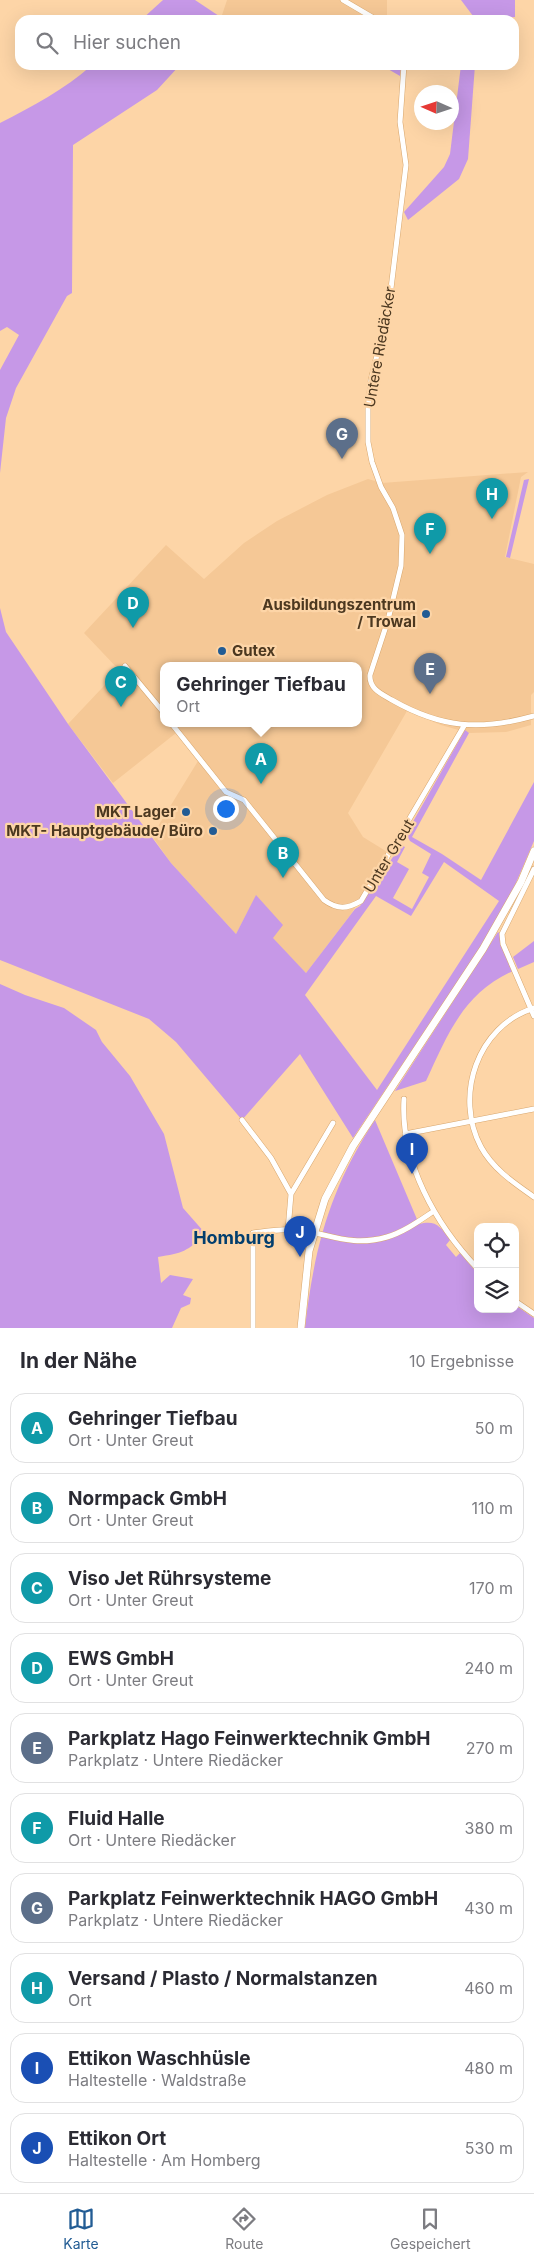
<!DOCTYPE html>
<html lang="de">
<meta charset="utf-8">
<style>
body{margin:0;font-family:Inter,sans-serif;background:#f2f2f3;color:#2b2b33}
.controls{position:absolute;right:15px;bottom:15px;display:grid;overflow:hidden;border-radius:10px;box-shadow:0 5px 20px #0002}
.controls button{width:45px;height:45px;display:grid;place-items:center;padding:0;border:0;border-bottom:1px solid #e1e1e2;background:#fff;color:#2b2b33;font:25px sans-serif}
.compass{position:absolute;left:414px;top:85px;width:45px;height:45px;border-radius:50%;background:#fff;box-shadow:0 5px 20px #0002;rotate:273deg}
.you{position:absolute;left:225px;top:808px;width:18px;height:18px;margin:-12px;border:4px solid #fff;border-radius:50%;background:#1a73e8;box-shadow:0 0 0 8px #1a73e833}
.badge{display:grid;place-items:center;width:32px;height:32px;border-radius:50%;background:#225c94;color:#fff;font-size:16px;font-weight:700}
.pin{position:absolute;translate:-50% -41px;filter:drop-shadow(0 1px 2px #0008)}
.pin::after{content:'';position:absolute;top:26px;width:18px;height:15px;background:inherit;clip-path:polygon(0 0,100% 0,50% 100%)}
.popup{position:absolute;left:160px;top:662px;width:202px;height:65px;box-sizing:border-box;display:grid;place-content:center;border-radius:10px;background:#fff;filter:drop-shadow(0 1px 4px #0005);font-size:16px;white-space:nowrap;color:#7c7c81}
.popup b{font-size:19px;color:#2b2b33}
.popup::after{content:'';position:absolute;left:50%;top:100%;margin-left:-10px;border:10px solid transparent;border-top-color:#fff}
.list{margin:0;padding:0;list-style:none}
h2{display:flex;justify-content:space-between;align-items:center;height:65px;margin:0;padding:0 20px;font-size:21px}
h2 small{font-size:16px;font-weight:400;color:#7c7c81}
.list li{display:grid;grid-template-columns:32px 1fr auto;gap:15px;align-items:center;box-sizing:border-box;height:70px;margin:0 10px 10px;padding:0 10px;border:1px solid #e1e1e2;border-radius:15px}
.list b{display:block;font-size:19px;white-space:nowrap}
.list p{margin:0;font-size:16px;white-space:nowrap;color:#7c7c81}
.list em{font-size:16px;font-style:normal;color:#7c7c81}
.icon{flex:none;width:28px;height:28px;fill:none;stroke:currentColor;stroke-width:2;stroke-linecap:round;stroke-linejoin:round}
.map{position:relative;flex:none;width:534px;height:1328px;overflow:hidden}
.search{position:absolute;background:#fff;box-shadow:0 5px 20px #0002;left:15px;right:15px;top:15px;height:55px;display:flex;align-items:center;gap:12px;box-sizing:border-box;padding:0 18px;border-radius:15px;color:#7c7c81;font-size:19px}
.sheet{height:865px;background:#fff}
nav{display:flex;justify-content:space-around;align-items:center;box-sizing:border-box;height:70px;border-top:1px solid #e1e1e2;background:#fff;font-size:14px;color:#7c7c81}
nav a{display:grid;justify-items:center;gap:2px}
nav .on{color:#225c94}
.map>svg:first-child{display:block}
.built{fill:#f5c896;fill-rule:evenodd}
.green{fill:#c698e7;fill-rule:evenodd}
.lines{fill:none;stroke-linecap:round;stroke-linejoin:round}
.street-casing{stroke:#d7a66d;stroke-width:6}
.secondary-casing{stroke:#d7a66d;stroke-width:8}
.street{stroke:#fff;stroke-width:5}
.secondary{stroke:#fff;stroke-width:7}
.poi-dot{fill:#225c94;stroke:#fdd5a7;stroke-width:2}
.labels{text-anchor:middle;stroke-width:4.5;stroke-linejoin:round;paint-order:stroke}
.street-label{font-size:15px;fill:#4c3820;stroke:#fdd5a7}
.poi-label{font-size:15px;font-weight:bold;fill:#4c3820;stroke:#fdd5a7;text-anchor:end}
.quarter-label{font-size:18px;font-weight:bold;fill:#023e6e;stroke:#fdd5a7}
</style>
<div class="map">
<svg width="534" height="1328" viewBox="0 0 534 1328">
<rect width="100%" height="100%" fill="#fdd5a7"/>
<path class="built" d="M227 0H387V19L225 20 221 18Z
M528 472 521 477 505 557 534 564V692L531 695V725L506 732 469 733 441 725 407 711 348 813 363 837 389 853 351 914 306 973 272 938 256 896 236 934 171 863 152 836 198 761 176 733 113 783 68 724 119 670 84 633 166 545 204 579 244 543 277 521 327 495 368 479 382 483ZM164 665H358V723H164Z"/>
<path class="green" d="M163 0H195L225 20H141Z
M461 0H515V17L476 20Z
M92 65H180L157 90 73 145 72 293 67 296 16 388 6 418 0 473V370L19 335 7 327 0 331V123C33 106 64 90 92 65Z
M381 65H401L400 76Z
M461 65H475L468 159 459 179 408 220 404 212 444 167 450 154Z
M529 479 510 558 506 557 524 480Z
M0 608 6 632 68 724 171 863 236 934 256 895 283 925 273 938 306 973 355 909 360 906 401 845 405 847 397 862 409 869 393 898 412 909 429 877 422 873 431 854 410 841 406 834 465 730 469 733 412 837 442 854 481 880 534 782V841L512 892 480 948 353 1138 300 1054 242 1120 176 1042 149 1019 0 960ZM444 862 499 901 377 1090 305 995 376 896 411 916Z
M498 932 500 934 513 971C463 993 447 1036 426 1081L395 1091Z
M534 941V962L518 969 513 957Z
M0 984 25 995 64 1008 96 1030 102 1042 130 1076 164 1134 183 1208 205 1233C188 1252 182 1253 158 1257L161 1283 170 1275 193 1279 183 1295 191 1298 190 1304 181 1308 172 1328H0Z
M375 1120 419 1224C436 1220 440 1226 450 1240L446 1245 456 1257 460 1253 478 1274V1309H515V1305L534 1318V1328H305C314 1248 330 1188 375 1120Z"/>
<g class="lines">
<g class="street-casing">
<path id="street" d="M343 0 377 20
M404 65 400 122 406 165 389 305 371 380 368 409V442L372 462 381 487 393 508 402 535 401 566 388 620 370 675C369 689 382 694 392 700 441 728 480 731 534 716
M125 666 164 713
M171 723 226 792 244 800 324 900C338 910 347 909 361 901L464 726
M534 869 502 934 503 944 534 1016
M534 1008C477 1026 454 1096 481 1147 493 1169 514 1183 534 1197
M404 1099C400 1162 436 1225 478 1269
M242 1120 271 1158 291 1194 288 1230
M405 1134 534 1109
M291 1194 333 1123
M515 1301 534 1314
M253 1328V1233C268 1231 285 1228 300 1230 332 1235 352 1247 387 1237 404 1232 419 1221 434 1211"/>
</g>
<g class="secondary-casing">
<path id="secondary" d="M301 1328 309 1251 325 1199 353 1146 483 949 521 882 534 851"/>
</g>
<use href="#street" class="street"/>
<use href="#secondary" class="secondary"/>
</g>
<g class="poi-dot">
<circle cx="426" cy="614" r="5"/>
<circle cx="222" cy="651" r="5"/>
<circle cx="186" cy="812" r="5"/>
<circle cx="213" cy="831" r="5"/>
</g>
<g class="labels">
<g class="street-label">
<text transform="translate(380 347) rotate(-80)" y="5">Untere Riedäcker</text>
<text transform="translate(389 856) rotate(-59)" y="5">Unter Greut</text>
</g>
<g class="poi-label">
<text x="416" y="610">Ausbildungszentrum<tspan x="416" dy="17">/ Trowal</tspan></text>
<text x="232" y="656" text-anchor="start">Gutex</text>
<text x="176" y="817">MKT Lager</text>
<text x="203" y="836">MKT- Hauptgebäude/ Büro</text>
</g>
<g class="quarter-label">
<text x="234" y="1244">Homburg</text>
</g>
</g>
</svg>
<div class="controls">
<button><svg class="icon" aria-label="locate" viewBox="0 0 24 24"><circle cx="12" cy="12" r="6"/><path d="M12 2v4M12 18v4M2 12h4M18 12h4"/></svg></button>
<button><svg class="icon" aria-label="layers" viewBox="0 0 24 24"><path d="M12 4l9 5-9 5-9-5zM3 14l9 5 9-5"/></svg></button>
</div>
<svg class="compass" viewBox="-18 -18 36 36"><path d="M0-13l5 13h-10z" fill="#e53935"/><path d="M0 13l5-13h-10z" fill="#7c7c81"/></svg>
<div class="you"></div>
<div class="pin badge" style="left:261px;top:784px;background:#0f9aa8">A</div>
<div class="popup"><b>Gehringer Tiefbau</b>Ort</div>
<div class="pin badge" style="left:283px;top:878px;background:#0f9aa8">B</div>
<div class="pin badge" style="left:121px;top:707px;background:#0f9aa8">C</div>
<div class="pin badge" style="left:133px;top:628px;background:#0f9aa8">D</div>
<div class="pin badge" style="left:430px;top:694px;background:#5c6f8a">E</div>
<div class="pin badge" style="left:430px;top:554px;background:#0f9aa8">F</div>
<div class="pin badge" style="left:342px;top:459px;background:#5c6f8a">G</div>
<div class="pin badge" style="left:492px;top:519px;background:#0f9aa8">H</div>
<div class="pin badge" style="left:412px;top:1174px;background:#1a4fb4">I</div>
<div class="pin badge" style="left:300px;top:1257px;background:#1a4fb4">J</div>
<div class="search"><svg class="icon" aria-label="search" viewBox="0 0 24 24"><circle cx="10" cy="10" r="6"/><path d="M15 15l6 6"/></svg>Hier suchen</div>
</div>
<section class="sheet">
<h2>In der Nähe<small>10 Ergebnisse</small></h2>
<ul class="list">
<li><span class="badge" style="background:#0f9aa8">A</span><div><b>Gehringer Tiefbau</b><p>Ort · Unter Greut</p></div><em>50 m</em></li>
<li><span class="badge" style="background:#0f9aa8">B</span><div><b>Normpack GmbH</b><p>Ort · Unter Greut</p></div><em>110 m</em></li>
<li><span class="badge" style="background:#0f9aa8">C</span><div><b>Viso Jet Rührsysteme</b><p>Ort · Unter Greut</p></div><em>170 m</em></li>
<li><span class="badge" style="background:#0f9aa8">D</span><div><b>EWS GmbH</b><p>Ort · Unter Greut</p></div><em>240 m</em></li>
<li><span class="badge" style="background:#5c6f8a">E</span><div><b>Parkplatz Hago Feinwerktechnik GmbH</b><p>Parkplatz · Untere Riedäcker</p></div><em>270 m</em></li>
<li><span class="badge" style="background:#0f9aa8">F</span><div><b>Fluid Halle</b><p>Ort · Untere Riedäcker</p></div><em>380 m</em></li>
<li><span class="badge" style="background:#5c6f8a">G</span><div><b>Parkplatz Feinwerktechnik HAGO GmbH</b><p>Parkplatz · Untere Riedäcker</p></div><em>430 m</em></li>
<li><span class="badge" style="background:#0f9aa8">H</span><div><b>Versand / Plasto / Normalstanzen</b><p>Ort</p></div><em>460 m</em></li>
<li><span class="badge" style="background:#1a4fb4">I</span><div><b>Ettikon Waschhüsle</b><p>Haltestelle · Waldstraße</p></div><em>480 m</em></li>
<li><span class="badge" style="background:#1a4fb4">J</span><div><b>Ettikon Ort</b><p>Haltestelle · Am Homberg</p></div><em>530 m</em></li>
</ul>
</section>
<nav>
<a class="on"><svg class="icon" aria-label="map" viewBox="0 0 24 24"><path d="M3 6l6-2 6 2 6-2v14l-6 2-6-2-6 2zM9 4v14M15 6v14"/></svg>Karte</a>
<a><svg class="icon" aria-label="directions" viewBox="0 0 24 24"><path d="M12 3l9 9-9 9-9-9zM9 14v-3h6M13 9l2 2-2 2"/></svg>Route</a>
<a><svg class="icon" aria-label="saved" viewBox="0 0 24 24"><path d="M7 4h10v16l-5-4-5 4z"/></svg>Gespeichert</a>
</nav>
